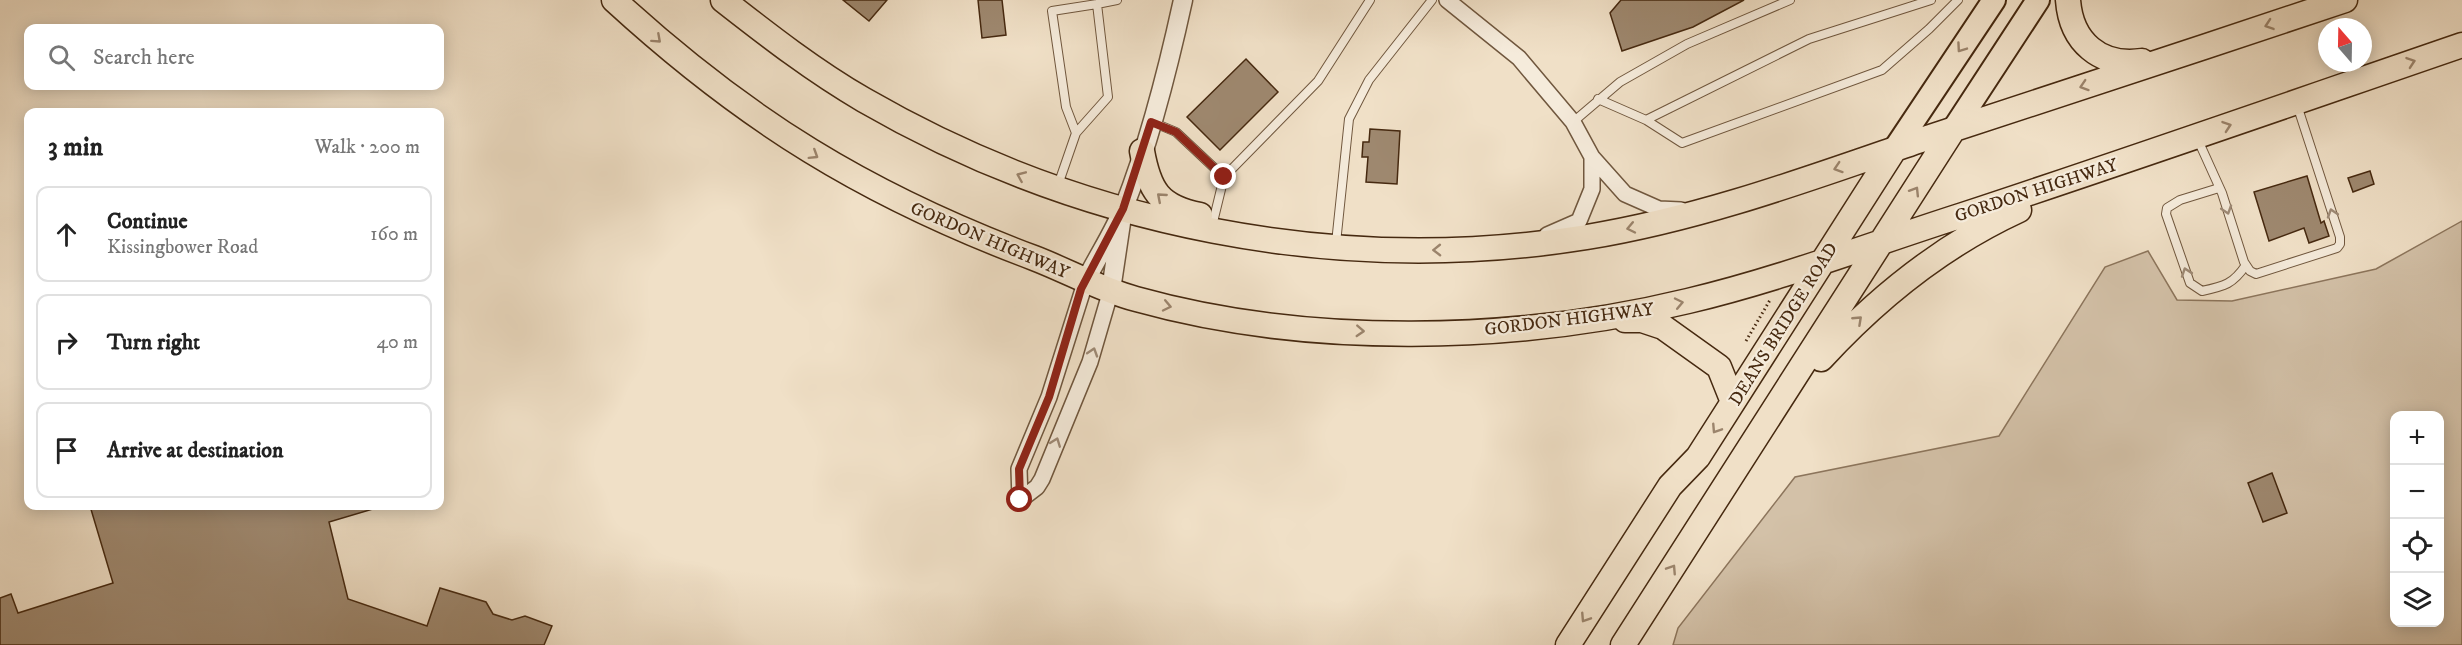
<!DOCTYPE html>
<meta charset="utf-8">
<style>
body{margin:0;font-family:"IM FELL DW Pica",serif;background:#f2f2f2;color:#222}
.controls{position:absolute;right:18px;bottom:18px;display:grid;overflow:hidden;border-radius:12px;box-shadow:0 3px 15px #0003}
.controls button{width:54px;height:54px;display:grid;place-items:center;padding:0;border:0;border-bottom:2px solid #e0e0e0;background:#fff;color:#222;font:30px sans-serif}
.compass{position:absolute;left:2318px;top:18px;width:54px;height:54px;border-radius:50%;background:#fff;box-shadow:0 3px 15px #0003;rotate:340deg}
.stop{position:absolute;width:18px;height:18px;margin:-14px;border:4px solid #8f2418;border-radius:50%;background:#fff}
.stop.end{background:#8f2418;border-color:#fff;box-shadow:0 2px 6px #0008}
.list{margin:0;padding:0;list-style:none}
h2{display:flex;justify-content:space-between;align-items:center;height:78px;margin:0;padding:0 24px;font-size:26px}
h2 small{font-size:20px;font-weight:400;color:#767676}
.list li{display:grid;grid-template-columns:39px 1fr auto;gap:18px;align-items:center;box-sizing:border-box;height:96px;margin:0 12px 12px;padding:0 12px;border:2px solid #e0e0e0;border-radius:12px}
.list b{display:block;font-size:22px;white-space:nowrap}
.list p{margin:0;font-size:20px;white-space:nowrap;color:#767676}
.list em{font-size:20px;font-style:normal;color:#767676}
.icon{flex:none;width:33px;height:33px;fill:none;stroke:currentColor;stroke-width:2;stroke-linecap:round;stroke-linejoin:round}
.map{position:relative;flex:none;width:2462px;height:645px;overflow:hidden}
.search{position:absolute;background:#fff;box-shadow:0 3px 15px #0003;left:24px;top:24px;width:420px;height:66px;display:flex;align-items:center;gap:15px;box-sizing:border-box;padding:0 21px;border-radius:12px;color:#767676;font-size:22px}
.panel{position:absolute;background:#fff;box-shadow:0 3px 15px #0003;left:24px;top:108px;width:420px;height:402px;border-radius:12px}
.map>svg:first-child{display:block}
.green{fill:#d3c1a8;stroke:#8c755c;stroke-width:1.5;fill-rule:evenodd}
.building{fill:#9e886f;stroke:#462910;stroke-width:1.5}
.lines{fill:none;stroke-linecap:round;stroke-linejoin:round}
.service-casing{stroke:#70573e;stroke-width:10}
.minor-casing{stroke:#70573e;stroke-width:18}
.tertiary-casing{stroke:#70573e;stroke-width:21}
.primary-casing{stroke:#462910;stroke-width:26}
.trunk-casing{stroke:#462910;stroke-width:27}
.path{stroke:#462910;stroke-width:3;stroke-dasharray:1.5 3;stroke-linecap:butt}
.service{stroke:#f5ebdb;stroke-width:8}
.minor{stroke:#f5ebdb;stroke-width:15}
.tertiary{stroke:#f5ebdb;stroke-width:18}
.primary{stroke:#f0e0c7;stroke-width:22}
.trunk{stroke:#f0e0c7;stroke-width:24}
.oneway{stroke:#9b846c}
.oneway2{stroke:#9e8a76}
.route{stroke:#8f2418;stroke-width:8}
.labels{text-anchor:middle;stroke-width:4.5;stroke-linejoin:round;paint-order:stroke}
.street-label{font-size:18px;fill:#462910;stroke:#f5ebdb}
</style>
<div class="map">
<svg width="2462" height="645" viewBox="0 0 2462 645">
<rect width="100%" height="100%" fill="#f0e0c7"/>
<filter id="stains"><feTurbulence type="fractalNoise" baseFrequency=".00333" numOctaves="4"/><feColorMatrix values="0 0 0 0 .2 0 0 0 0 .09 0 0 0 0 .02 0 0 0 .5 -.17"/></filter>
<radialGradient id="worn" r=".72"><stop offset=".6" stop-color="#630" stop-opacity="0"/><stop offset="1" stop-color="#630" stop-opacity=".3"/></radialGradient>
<path class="green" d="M2462 221V645H1673L1678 628 1795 477 1999 436 2105 267 2148 251 2177 300 2232 301 2376 269ZM2394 416H2440V622H2394Z"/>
<path class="building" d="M843 0H887L869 21Z
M978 0H1002L1006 35 982 38Z
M1621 0H1744L1693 27 1622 51 1610 13Z
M1246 59 1278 92 1220 150 1187 117Z
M1370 129 1400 131 1397 184 1366 182 1368 157H1362L1363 142H1369Z
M2370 171 2374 184 2353 192 2348 178Z
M2307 176 2321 223 2324 221 2329 236 2309 243 2304 228 2269 241 2254 192Z
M2272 473 2287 513 2263 522 2248 483Z
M90 506H373V509L329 522 348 599 427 626 440 588 486 602 493 614 512 620 525 616 552 626 544 645H0V598L11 594 18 613 113 583Z"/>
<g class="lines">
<g class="service-casing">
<path id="service" d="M1598 99 1646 120 1682 143 1882 70 1929 29 1958 0
M1646 120 1809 39 1931 0
M1152 122 1176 132 1224 177
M1573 122 1620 82 1687 44 1790 0
M1076 133 1066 107 1052 11 1097 4
M2198 140 2222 193 2244 262 2250 271 2256 274 2337 248 2340 244V237L2297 105
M1058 185 1076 133 1108 97 1097 4 1117 0
M2219 188 2180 200 2167 208 2166 214 2190 283 2202 291C2225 286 2233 284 2246 265
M1214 218 1224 177 1318 81 1370 0
M1336 243 1349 119 1369 80 1432 0"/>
</g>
<g class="minor-casing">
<path id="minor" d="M1447 0 1519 58 1573 122 1592 157 1625 194 1659 209 1681 210
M1547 235 1579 221 1592 189V157
M1020 500 1037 487 1042 479 1090 362 1111 290
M1020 500 1019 469 1049 397 1086 280"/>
</g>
<g class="tertiary-casing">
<path id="tertiary" d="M1086 280C1098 256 1114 232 1124 207 1150 141 1168 69 1183 0
M1111 290 1121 223"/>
</g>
<g class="primary-casing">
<path id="primary" d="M1953 130 2038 0
M1894 150 1994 0"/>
</g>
<g class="trunk-casing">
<path id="trunk" d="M614 0C746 121 866 195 1034 258 1068 271 1101 290 1136 299 1308 347 1515 343 1688 301 1781 279 1872 244 1963 215 2130 160 2296 102 2462 45
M723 0C769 36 814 71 864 100 1082 226 1338 277 1587 237 1704 218 1816 176 1927 138 2066 92 2206 47 2345 0
M2068 0C2071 42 2100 67 2142 61
M1142 151C1149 190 1159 207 1200 215
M1625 320H1642L1663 327 1719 367 1733 402
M1821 359C1878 297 1943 245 2019 210
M1568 645 1670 486 1698 457 1894 150
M1623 645 1953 130"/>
</g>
<path class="path" d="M1746 341 1770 300"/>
<use href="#service" class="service"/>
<use href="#minor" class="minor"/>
<use href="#tertiary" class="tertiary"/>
<use href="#primary" class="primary"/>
<use href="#trunk" class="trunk"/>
</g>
<defs><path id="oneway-chevron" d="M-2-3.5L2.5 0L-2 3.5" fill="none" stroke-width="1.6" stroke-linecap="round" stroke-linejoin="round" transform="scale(1.5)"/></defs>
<g class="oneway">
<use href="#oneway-chevron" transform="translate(2269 25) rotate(161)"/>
<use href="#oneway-chevron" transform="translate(657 39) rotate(42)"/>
<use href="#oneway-chevron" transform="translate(1961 48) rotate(125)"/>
<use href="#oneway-chevron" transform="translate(2411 62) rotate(-19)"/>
<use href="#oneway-chevron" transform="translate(2084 86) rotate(162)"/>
<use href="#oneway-chevron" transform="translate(2227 126) rotate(-19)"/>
<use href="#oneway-chevron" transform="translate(814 155) rotate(32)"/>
<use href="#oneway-chevron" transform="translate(1838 168) rotate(162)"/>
<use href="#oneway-chevron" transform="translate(1021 176) rotate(-157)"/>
<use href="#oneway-chevron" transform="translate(1915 191) rotate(-58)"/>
<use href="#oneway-chevron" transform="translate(1161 197) rotate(-139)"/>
<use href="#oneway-chevron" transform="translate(1631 228) rotate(168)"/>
<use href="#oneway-chevron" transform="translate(1437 250) rotate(179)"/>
<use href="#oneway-chevron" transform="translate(1679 303) rotate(-12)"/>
<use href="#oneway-chevron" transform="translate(1167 306) rotate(12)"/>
<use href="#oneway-chevron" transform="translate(1858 320) rotate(-43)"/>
<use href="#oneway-chevron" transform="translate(1360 331) rotate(3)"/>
<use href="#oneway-chevron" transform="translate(1716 429) rotate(123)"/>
<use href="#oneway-chevron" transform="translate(1672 569) rotate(-57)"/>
<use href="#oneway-chevron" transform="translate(1585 618) rotate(123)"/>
</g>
<g class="oneway2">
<use href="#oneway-chevron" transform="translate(2227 210) rotate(72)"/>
<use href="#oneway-chevron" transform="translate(2332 213) rotate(-108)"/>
<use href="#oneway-chevron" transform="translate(2186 272) rotate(-109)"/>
<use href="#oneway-chevron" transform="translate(1093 352) rotate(-72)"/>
<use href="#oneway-chevron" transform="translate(1056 442) rotate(-69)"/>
</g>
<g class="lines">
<path class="route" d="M1020 500 1019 469 1049 397 1081 289 1123 209 1151 122 1176 132 1224 177"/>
</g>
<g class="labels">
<g class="street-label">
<text transform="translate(2036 190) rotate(-18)" y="6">GORDON HIGHWAY</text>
<text transform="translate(990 240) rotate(23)" y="6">GORDON HIGHWAY</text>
<text transform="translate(1569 319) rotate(-7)" y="6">GORDON HIGHWAY</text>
<text transform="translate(1783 324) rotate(-58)" y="6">DEANS BRIDGE ROAD</text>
</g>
</g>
<rect width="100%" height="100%" filter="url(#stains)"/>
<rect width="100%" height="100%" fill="url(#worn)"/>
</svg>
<div class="controls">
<button>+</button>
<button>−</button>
<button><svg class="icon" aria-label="locate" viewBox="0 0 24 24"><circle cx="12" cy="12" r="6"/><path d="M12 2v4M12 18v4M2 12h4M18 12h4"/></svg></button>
<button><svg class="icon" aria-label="layers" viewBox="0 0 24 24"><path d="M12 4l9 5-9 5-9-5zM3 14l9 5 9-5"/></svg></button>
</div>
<svg class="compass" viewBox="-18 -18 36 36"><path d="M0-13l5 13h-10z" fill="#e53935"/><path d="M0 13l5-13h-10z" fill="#767676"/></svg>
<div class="stop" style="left:1020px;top:500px"></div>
<div class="stop end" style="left:1224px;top:177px"></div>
<div class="search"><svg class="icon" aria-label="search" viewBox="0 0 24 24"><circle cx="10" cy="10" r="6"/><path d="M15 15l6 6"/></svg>Search here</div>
<section class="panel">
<h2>3 min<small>Walk · 200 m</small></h2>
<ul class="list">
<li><svg class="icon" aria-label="ahead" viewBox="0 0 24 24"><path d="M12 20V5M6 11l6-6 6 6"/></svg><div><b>Continue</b><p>Kissingbower Road</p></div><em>160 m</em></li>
<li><svg class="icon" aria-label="right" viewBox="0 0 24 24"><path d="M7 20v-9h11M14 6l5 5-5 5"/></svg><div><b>Turn right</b></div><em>40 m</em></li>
<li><svg class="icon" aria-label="arrive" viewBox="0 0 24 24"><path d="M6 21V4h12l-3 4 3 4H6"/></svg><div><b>Arrive at destination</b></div></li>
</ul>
</section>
</div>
